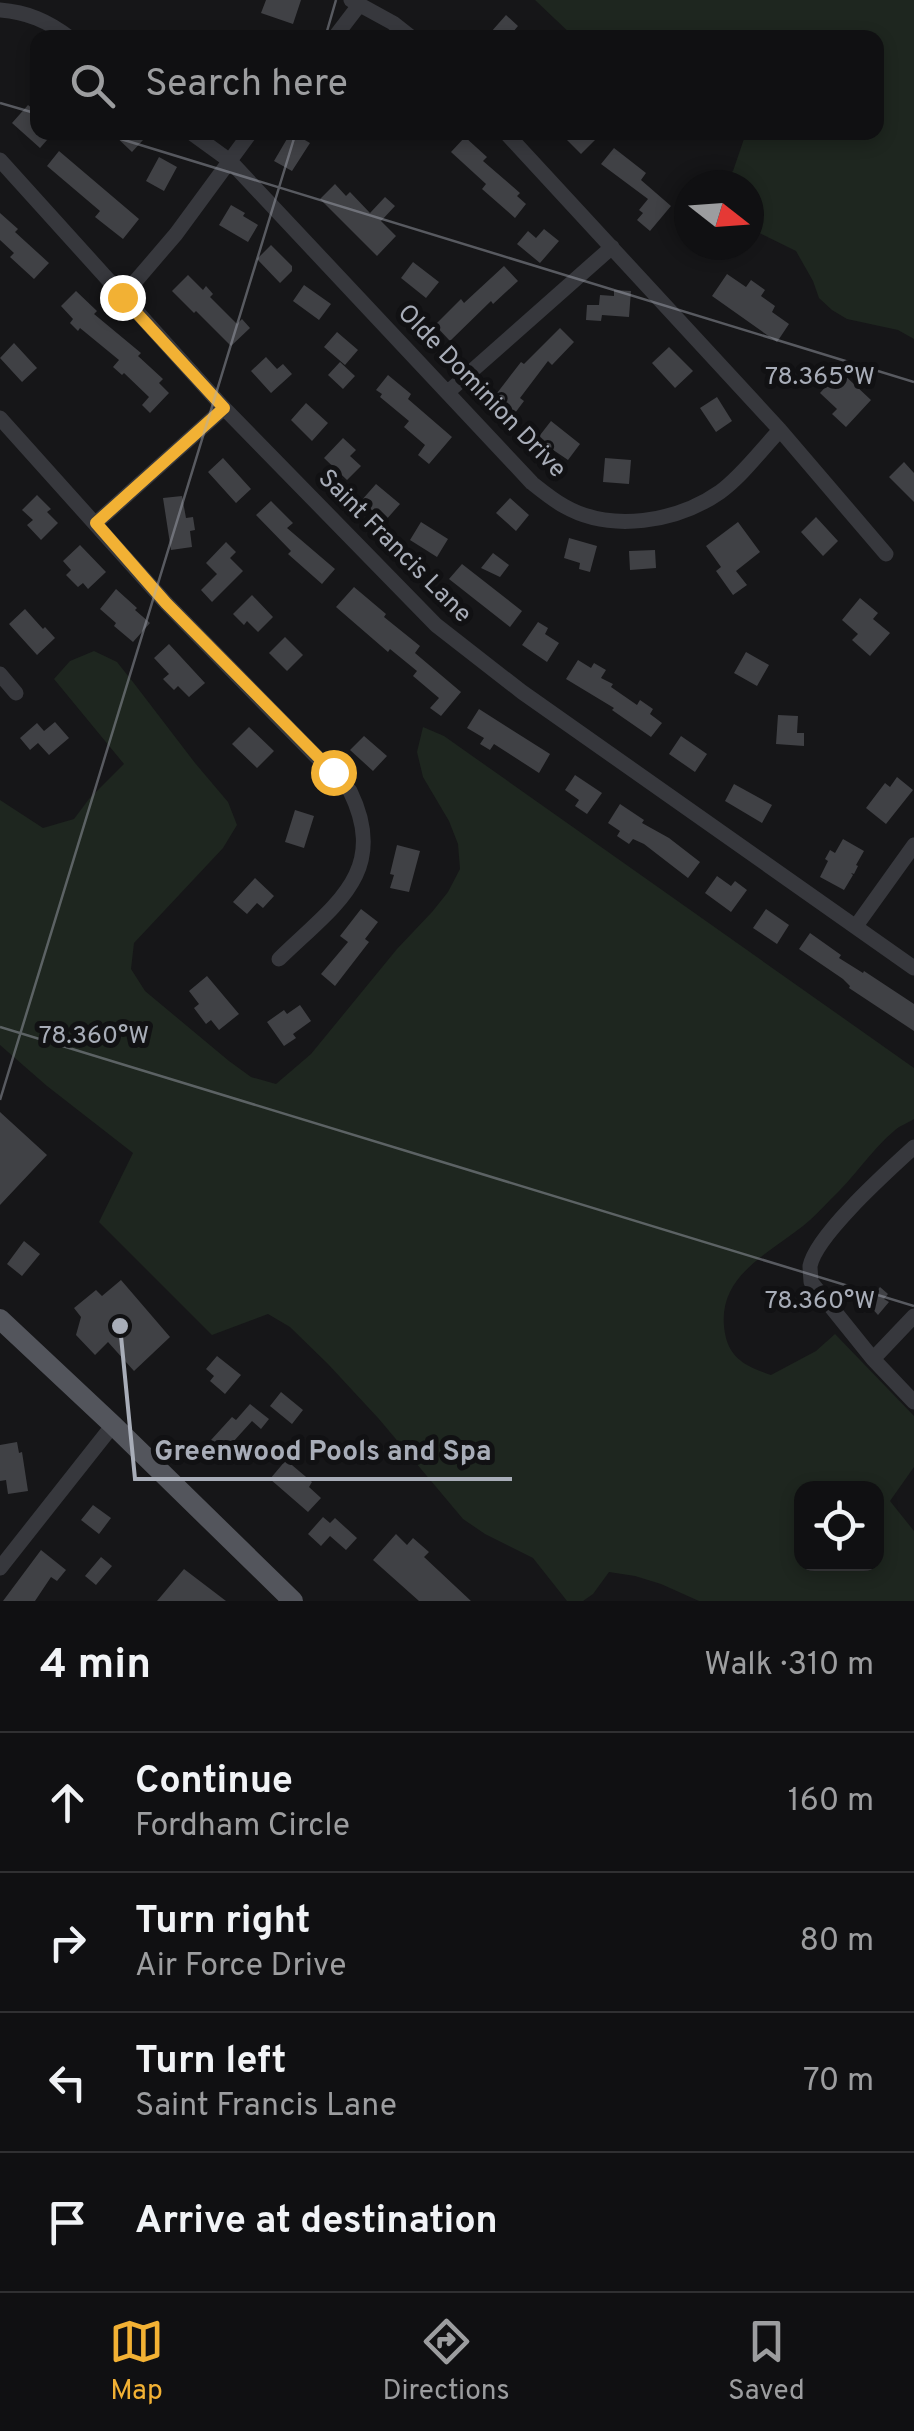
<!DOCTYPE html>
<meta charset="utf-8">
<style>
body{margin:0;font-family:Overpass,sans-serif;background:#19191b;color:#f1f3f6}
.controls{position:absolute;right:30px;bottom:30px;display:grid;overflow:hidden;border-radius:20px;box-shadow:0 5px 15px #0003}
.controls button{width:90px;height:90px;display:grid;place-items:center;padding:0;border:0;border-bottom:2px solid #303032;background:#101012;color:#f1f3f6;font:50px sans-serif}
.compass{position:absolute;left:674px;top:170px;width:90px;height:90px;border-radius:50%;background:#101012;box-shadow:0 5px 15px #0003;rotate:107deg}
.stop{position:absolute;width:30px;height:30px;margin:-22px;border:8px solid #f2b134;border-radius:50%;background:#fff}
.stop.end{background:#f2b134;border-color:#fff;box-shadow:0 2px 10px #0008}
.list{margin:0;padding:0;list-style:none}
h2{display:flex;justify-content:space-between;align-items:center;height:130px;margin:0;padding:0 40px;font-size:42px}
h2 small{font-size:32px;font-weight:400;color:#9c9d9f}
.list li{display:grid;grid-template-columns:65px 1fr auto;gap:30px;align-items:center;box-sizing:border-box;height:140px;padding:0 40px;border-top:2px solid #303032}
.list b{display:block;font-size:38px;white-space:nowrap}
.list p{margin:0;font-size:32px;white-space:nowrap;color:#9c9d9f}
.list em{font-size:32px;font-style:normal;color:#9c9d9f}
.icon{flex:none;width:55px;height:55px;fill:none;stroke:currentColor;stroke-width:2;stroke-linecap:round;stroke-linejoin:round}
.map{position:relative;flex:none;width:914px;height:1601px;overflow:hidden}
.search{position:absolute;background:#101012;box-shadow:0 5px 15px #0003;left:30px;right:30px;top:30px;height:110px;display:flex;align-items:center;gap:25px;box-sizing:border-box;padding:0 35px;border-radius:20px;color:#9c9d9f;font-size:38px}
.sheet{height:690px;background:#101012}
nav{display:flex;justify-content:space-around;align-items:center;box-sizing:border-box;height:140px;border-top:2px solid #303032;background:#101012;font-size:28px;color:#9c9d9f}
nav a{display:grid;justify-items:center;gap:5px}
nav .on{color:#f2b134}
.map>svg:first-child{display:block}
.green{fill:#1e261f;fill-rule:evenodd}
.building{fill:#404145}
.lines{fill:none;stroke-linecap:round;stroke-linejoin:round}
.minor{stroke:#37383d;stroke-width:15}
.major{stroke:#53555c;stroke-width:20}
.route{stroke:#f2b134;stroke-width:12}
.ticks{fill:none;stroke:#a8adb8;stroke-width:2.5;stroke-opacity:0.45}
.labels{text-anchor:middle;stroke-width:10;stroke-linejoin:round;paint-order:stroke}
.street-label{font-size:25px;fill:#a8adb8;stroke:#111113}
.ticks-label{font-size:25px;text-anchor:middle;fill:#a8adb8;stroke:#111113;stroke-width:10;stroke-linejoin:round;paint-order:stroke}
.leader{fill:none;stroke:#a8adb8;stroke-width:4}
.callout-dot{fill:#a8adb8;stroke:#111113;stroke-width:4}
.callout-label{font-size:28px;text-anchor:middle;font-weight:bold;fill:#a8adb8;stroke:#111113;stroke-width:10;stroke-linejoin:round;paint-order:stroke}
</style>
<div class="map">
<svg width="914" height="1601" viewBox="0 0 914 1601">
<rect width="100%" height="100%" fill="#161618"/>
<path class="green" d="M535 0H914V339L898 330 847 319 832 310 819 298 813 281 796 251 749 228V185H719L733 171 746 133 876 132V38L574 37Z
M94 651 117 662 133 682 195 763 228 802 237 825 223 848 134 943 131 969 145 991 229 1061 251 1077 276 1084 311 1054 397 949 432 912 448 892 460 869 458 844 449 821 423 777 417 752 423 727 444 736 914 1068V1119C908 1123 899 1126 894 1131 872 1149 853 1179 831 1199 822 1208 813 1218 803 1226 765 1256 712 1279 726 1338 732 1361 751 1368 771 1375L816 1351 835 1334 914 1416V1467L890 1501 914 1531V1601H699L661 1584 635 1576 609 1572 593 1594 583 1601H567L533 1558 485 1534 463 1519 379 1419 328 1364 290 1327 268 1314 212 1335 99 1222 133 1153 47 1086 0 1045V800L43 828 74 819 89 799 124 764 54 679 70 661ZM802 1488H876V1564H802Z"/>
<path class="building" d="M266 0H301L293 24 261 13Z
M506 15 518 26 508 38H496L491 32Z
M28 105 38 113V132H54L40 148 12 123Z
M111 132H135L143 140 132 152Z
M291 132 310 143 292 171 274 161Z
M559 132H603L581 154Z
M465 137 487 157 483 161 520 193 517 196 526 204 515 218 482 189 486 184 451 152Z
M614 148 646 173 641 180 671 206 650 231 637 220 643 213 639 210 648 199 601 164Z
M59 151 139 219 123 239 95 217 100 211 47 166Z
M159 157 177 167 164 191 146 181Z
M335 184 346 196 350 192 370 213 385 197 395 206 381 221 396 236 377 256 320 199Z
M231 205 245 213 243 216 258 225 248 242 219 225Z
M0 213 18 229 15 232 49 263 34 279 10 257 14 253 0 240Z
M544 229 559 241 540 263 517 244 528 231 536 238Z
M271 245 292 266V271L280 283 257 259Z
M413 262 439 282 426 298 401 278Z
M504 266 518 281 493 304 491 301 450 341 435 325 461 299 464 303Z
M727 274 746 287 751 280 765 290 761 296 775 306 772 312 789 324 777 342 712 296Z
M188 275 203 290 206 286 213 294 210 297 237 324 242 319 250 328 231 346 196 311 194 313 172 291Z
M304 285 331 304 319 320 293 301Z
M614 290 631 291 629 317 602 315 601 321 586 320 587 305H599L600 295 614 296Z
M76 291 97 311 94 314 141 353 138 356 163 379 159 383 169 393 150 413 142 405 149 397 124 373 122 375 113 367 119 360 80 328 78 331 70 323 73 319 61 306Z
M560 328 574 342 552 365 548 361 520 398 524 401 515 413 494 397 521 362 524 364Z
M337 332 358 350 345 365 324 347Z
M14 343 37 368 22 382 0 358Z
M669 347 693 371 675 388 652 363Z
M266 357 277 369 283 364 292 374 271 393 251 371Z
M340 362 355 376 343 389 328 375Z
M840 371 871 400 846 427 832 414 837 409 820 393Z
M388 375 411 394 408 399 452 437 429 464 418 455 425 445 404 427 409 421 380 397 382 394 376 390Z
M717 397 732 421 716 432 700 408Z
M306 403 328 423 312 441 291 420Z
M551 421 580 444 568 460 537 439Z
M343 438 356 450 350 456 361 466 347 480 324 458Z
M223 458 251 489 236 503 208 472Z
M605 458 631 460 629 484 603 482Z
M904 462 914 473V502L889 477Z
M376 484 400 504 385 521 361 501Z
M37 495 51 509 47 512 58 523 41 540 27 525 33 520 22 510Z
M182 496 186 518 193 517 195 530 190 531 192 547 171 550 163 498Z
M510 498 529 515 516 531 496 513Z
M271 501 293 523 287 528 335 569 322 584 288 554 291 551 256 515Z
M816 517 838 541 823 556 801 532Z
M421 522 448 539 437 557 410 540Z
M738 522 760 552 736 571 747 585 733 595 716 571 721 567 706 546Z
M569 538 597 546 590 572 579 569 580 563 564 558Z
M226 542 236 552 230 558 243 571 212 602 201 590 217 574 206 563Z
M80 545 106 572 88 589 83 583 78 587 66 575 71 570 63 561Z
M655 550 656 568 630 570 629 551Z
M493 553 509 565 500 577 481 568Z
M462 564 522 611 510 627 449 579Z
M354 587 386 614 384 617 420 646 415 653 461 692 441 716 430 708 439 698 413 676 417 671 390 649 388 652 336 607Z
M116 589 137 608 135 610 150 623 133 642 114 626 116 623 100 609Z
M252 595 273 617 258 632 247 621 244 625 233 614Z
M860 598 878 613 873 619 890 633 870 656 852 640 858 634 842 620Z
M25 609 43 629 45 627 55 638 37 655 9 624Z
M538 622 548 628 545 634 559 643 547 662 522 645Z
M285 637 303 655 287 671 269 653Z
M169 644 205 683 189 697 178 686 174 690 163 679 169 674 154 658Z
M746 652 769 665 757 686 734 673Z
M578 660 591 668 594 663 606 670 601 678 613 684 611 687 637 705 640 700 653 709 650 714 662 723 651 737 612 710 614 708 566 679Z
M479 709 550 754 539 773 494 744 490 750 480 744 484 738 467 728Z
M778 715 798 716 797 733H804V746L776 744Z
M55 722 69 738 49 755 38 743 30 750 20 738 37 723 44 731Z
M249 727 274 751 257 768 232 744Z
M364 736 387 756 373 771 350 750Z
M681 736 707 754 695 772 669 754Z
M575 775 602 793 587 814 575 806 579 800 565 790Z
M897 777 913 790 886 824 866 808 885 783 890 787Z
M734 784 772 805 762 823 725 801Z
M620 804 644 820 642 823 669 838 700 862 688 878 644 844 633 839 629 844 617 836 620 831 608 823Z
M295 810 314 816 304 848 285 842Z
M843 839 864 851 856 865 858 866 854 874 851 873 853 875 844 890 820 877 828 861 825 859 830 850 835 853Z
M397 845 420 851 409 892 390 888 394 875 390 874Z
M717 876 731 886 735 881 747 890 731 912 705 893Z
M255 878 274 896 263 908 257 903 247 914 233 902Z
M361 909 378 922 365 939 369 942 335 986 321 974 348 942 340 936Z
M766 909 789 925 777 944 753 928Z
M810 933 841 955 839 958 863 973 864 971 914 1004V1031L849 988 850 986 843 979 799 949Z
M207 976 239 1014 219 1030 211 1020 206 1024 194 1008 199 1004 189 991Z
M300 1005 311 1021 293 1034 296 1038 284 1046 267 1022 284 1010 287 1014Z
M0 1112 47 1155 0 1205Z
M24 1241 40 1254 22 1276 7 1264Z
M121 1280 170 1337 134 1371 108 1342 95 1355 76 1335 81 1317 74 1308 96 1290 102 1296Z
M869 1287 876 1292 880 1287 888 1294 884 1299 889 1302 878 1315 861 1296Z
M217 1356 241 1375 225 1394 210 1381 214 1376 206 1369Z
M281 1392 303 1410 292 1424 270 1406Z
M250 1404 269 1419 261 1429 252 1421 233 1442 237 1446 228 1455 211 1440 232 1417 236 1420Z
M17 1442 19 1453 22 1452 28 1491 8 1494 6 1480 0 1481V1445Z
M286 1460 312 1482 309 1487 321 1498 308 1512 270 1479Z
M93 1505 111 1518 99 1534 81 1520Z
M323 1517 330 1523 335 1518 357 1538 346 1550 330 1536 321 1546 308 1534Z
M396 1534 407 1545 413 1538 429 1552 424 1557 471 1601H419L373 1560Z
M41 1550 66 1570 57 1581 51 1577 35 1601H3Z
M101 1557 112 1566 96 1585 85 1576Z
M184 1569 226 1601H157Z"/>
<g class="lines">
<path class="minor" d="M351 0 393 23 412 38
M0 10C27 12 48 21 70 38
M334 38 360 4
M190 132 230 161 532 483C542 491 553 500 564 506 611 533 677 522 720 492 742 476 761 450 780 430
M505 132 780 430 886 554
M0 160 224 408 436 625 522 692 914 968
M122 297 176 234 251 132
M448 392 612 247
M0 418 166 603 350 791C390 873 333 906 279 959
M96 523 224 408
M0 674 16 693
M856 926 914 845
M914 1147C889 1170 816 1235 810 1266 810 1268 811 1281 811 1282L873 1359 914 1402
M873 1359 914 1316
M0 1568 113 1425"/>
<path class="major" d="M0 1319 113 1425 293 1601"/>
</g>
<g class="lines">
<path class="route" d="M122 297 224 408 96 523 166 603 333 772"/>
</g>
<path class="ticks" d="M325 38 336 0M0 103 38 114M98 132 914 382M0 1027 914 1306M0 1100 296 132"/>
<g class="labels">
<g class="street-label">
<text transform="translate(483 390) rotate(46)" y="9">Olde Dominion Drive</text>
<text transform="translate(396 545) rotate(45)" y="9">Saint Francis Lane</text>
</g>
</g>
<g class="ticks-label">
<text x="820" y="384">78.365°W</text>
<text x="94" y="1043">78.360°W</text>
<text x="820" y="1308">78.360°W</text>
</g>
<path class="leader" d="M120 1326L135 1479H512"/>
<circle class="callout-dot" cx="120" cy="1326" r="10"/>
<g class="callout-label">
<text x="323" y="1460">Greenwood Pools and Spa</text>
</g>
</svg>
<div class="controls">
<button><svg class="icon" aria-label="locate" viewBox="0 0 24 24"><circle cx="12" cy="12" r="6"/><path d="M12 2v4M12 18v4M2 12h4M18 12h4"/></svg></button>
</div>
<svg class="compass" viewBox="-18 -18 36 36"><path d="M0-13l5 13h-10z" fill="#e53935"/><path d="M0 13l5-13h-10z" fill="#9c9d9f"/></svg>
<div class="stop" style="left:333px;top:772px"></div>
<div class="stop end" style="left:122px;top:297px"></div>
<div class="search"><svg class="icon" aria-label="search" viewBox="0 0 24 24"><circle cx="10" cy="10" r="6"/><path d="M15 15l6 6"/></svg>Search here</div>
</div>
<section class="sheet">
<h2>4 min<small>Walk · 310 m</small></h2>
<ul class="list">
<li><svg class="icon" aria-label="ahead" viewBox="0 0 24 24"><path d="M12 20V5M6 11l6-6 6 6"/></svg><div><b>Continue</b><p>Fordham Circle</p></div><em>160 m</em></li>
<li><svg class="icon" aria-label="right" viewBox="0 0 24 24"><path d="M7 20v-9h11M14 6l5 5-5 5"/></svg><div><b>Turn right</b><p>Air Force Drive</p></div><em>80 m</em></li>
<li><svg class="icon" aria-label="left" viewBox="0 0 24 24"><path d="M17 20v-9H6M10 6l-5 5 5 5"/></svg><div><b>Turn left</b><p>Saint Francis Lane</p></div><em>70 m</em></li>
<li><svg class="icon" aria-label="arrive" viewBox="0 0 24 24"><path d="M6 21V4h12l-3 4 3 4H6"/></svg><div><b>Arrive at destination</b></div></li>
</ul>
</section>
<nav>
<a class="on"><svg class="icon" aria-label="map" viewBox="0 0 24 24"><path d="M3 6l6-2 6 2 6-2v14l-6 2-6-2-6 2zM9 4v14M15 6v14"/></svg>Map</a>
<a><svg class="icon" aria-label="directions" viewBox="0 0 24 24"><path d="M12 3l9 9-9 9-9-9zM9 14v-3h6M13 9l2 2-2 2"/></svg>Directions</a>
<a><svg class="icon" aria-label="saved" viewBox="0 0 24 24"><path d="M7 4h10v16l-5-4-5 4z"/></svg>Saved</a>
</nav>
